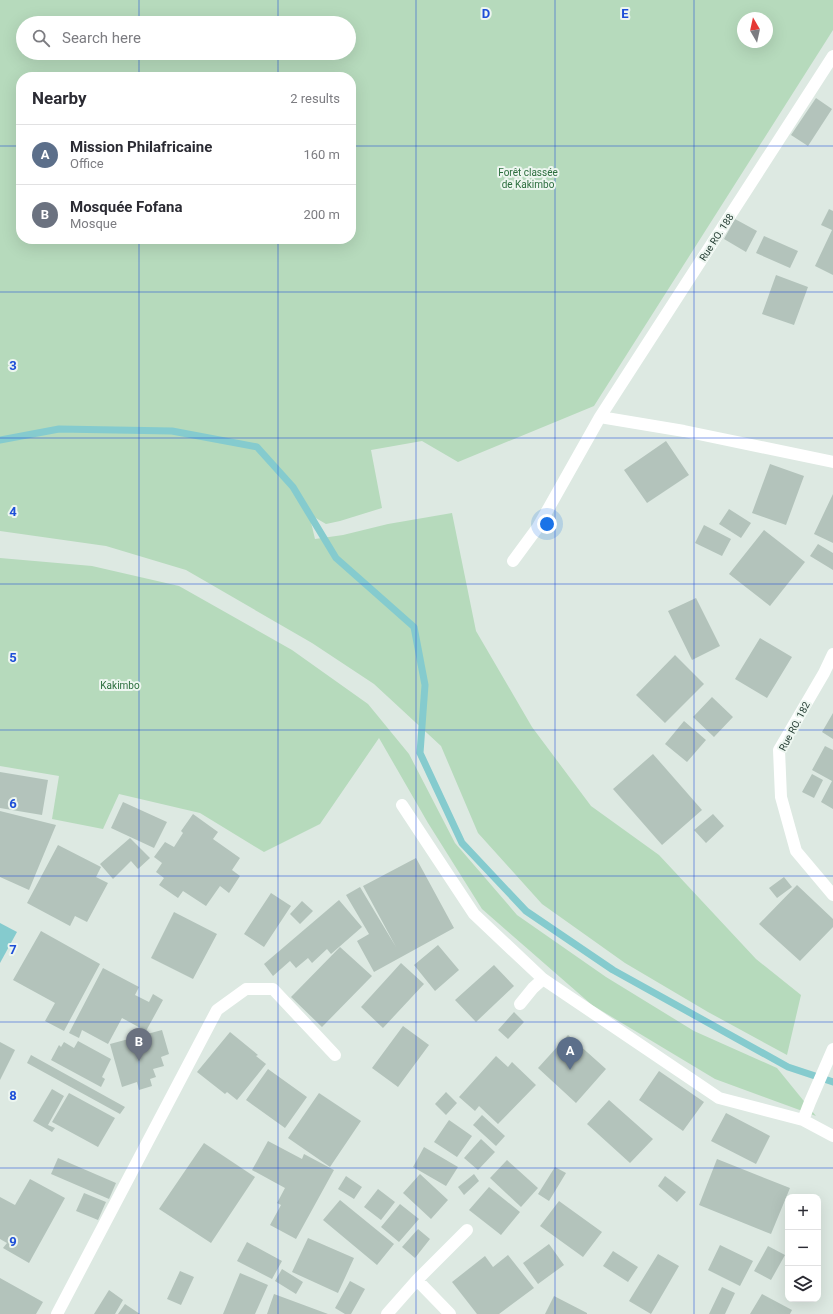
<!DOCTYPE html>
<meta charset="utf-8">
<style>
body{margin:0;font-family:Roboto,sans-serif;background:#f7f7f7;color:#2b2b33}
.controls{position:absolute;right:12px;bottom:12px;display:grid;overflow:hidden;border-radius:8px;box-shadow:0 4px 16px #0002}
.controls button{width:36px;height:36px;display:grid;place-items:center;padding:0;border:0;border-bottom:1px solid #e1e1e2;background:#fff;color:#2b2b33;font:20px sans-serif}
.compass{position:absolute;left:737px;top:12px;width:36px;height:36px;border-radius:50%;background:#fff;box-shadow:0 4px 16px #0002;rotate:351deg}
.you{position:absolute;left:547px;top:524px;width:14px;height:14px;margin:-10px;border:3px solid #fff;border-radius:50%;background:#1a73e8;box-shadow:0 0 0 6px #1a73e833}
.badge{display:grid;place-items:center;width:26px;height:26px;border-radius:50%;background:#2563eb;color:#fff;font-size:13px;font-weight:700}
.pin{position:absolute;translate:-50% -33px;filter:drop-shadow(0 1px 2px #0008)}
.pin::after{content:'';position:absolute;top:21px;width:14px;height:12px;background:inherit;clip-path:polygon(0 0,100% 0,50% 100%)}
.list{margin:0;padding:0;list-style:none}
h2{display:flex;justify-content:space-between;align-items:center;height:52px;margin:0;padding:0 16px;font-size:17px}
h2 small{font-size:13px;font-weight:400;color:#7c7c81}
.list li{display:grid;grid-template-columns:26px 1fr auto;gap:12px;align-items:center;box-sizing:border-box;height:60px;padding:0 16px;border-top:1px solid #e1e1e2}
.list b{display:block;font-size:15px;white-space:nowrap}
.list p{margin:0;font-size:13px;white-space:nowrap;color:#7c7c81}
.list em{font-size:13px;font-style:normal;color:#7c7c81}
.icon{flex:none;width:22px;height:22px;fill:none;stroke:currentColor;stroke-width:2;stroke-linecap:round;stroke-linejoin:round}
.map{position:relative;flex:none;width:833px;height:1314px;overflow:hidden}
.search{position:absolute;background:#fff;box-shadow:0 4px 16px #0002;left:16px;top:16px;width:340px;height:44px;display:flex;align-items:center;gap:10px;box-sizing:border-box;padding:0 14px;border-radius:22px;color:#7c7c81;font-size:15px}
.panel{position:absolute;background:#fff;box-shadow:0 4px 16px #0002;left:16px;top:72px;width:340px;height:172px;border-radius:16px}
.map>svg:first-child{display:block}
.green{fill:#b6dabc;fill-rule:evenodd}
.water{fill:#85cbce}
.lines{fill:none;stroke-linecap:round;stroke-linejoin:round}
.stream{stroke:#85cbce;stroke-width:7}
.building{fill:#b3c3bb}
.minor{stroke:#fff;stroke-width:12}
.grid{fill:none;stroke:#1d4ed8;stroke-width:1;stroke-opacity:0.55}
.labels{text-anchor:middle;stroke-width:4;stroke-linejoin:round;paint-order:stroke}
.park-label{font-size:10px;fill:#2b6d3d;stroke:#edf6f0}
.street-label{font-size:10px;fill:#1f382e;stroke:#edf6f0}
.grid-label{font-size:13px;text-anchor:middle;font-weight:bold;fill:#1d4ed8;stroke:#edf6f0;stroke-width:4;stroke-linejoin:round;paint-order:stroke}
</style>
<div class="map">
<svg width="833" height="1314" viewBox="0 0 833 1314">
<rect width="100%" height="100%" fill="#dde9e2"/>
<path class="green" d="M0 0H833V30L594 406 458 462 422 441 371 450 382 508 340 521 326 524 309 514 315 539 343 535 388 524 452 513 476 631 532 727 591 806 659 855 756 959 801 995 787 1055 708 1012 625 963 542 904 478 833 441 746 374 684 312 643 186 570 106 546 0 531ZM743 18H767V42H743ZM23 23H349V53H23ZM21 77H351V239H21Z
M0 558 92 566 179 586 292 650 368 704 409 754 455 843 517 915 606 977 694 1031 777 1068 816 1116 715 1079 592 1005 482 909 428 823 379 738 320 824 264 852 200 813 119 794 103 829 52 819 59 776 0 766Z"/>
<path class="water" d="M0 923 17 932 0 963Z"/>
<g class="lines">
<path class="stream" d="M0 440 59 429 172 431 257 447 293 487 336 558 414 627 425 685 420 753 462 843 526 911 613 970 788 1067 833 1082"/>
</g>
<path class="building" d="M816 98 832 109 808 146 791 135Z
M829 209 833 211V275L815 266 832 230 821 225Z
M735 219 757 231 746 252 724 239Z
M764 236 798 251 790 268 756 253Z
M776 275 808 287 794 325 762 314Z
M666 441 689 475 647 503 624 470Z
M770 464 804 476 786 525 752 513Z
M833 494V543L814 534Z
M729 509 751 523 741 538 719 524Z
M704 525 731 539 722 556 695 543Z
M764 530 805 562 770 606 729 574Z
M818 544 833 553V570L810 556Z
M696 598 720 646 692 660 668 611Z
M760 638 792 657 767 698 735 679Z
M675 655 704 684 665 723 636 695Z
M712 697 733 717 714 737 693 717Z
M833 713V739L822 732Z
M684 721 706 740 687 762 665 744Z
M825 746 833 750V809L821 802 832 781 812 770Z
M653 754 702 810 662 845 613 789Z
M0 772 48 780 42 815 0 808Z
M812 774 823 780 814 798 802 792Z
M123 802 167 822 154 848 111 828Z
M0 811 56 825 29 890 0 877Z
M193 814 218 832 213 839 240 858 232 870 240 876 229 893 220 886 206 906 183 891 178 898 159 885 164 878 156 872 162 863 154 857 165 842 174 847 183 833 181 831Z
M713 814 724 826 706 843 694 830Z
M130 838 150 858 138 869 131 861 113 879 100 864Z
M58 845 101 867 96 877 108 883 87 922 75 916 70 926 27 903Z
M416 858 454 928 374 972 357 941 369 934 346 895 360 887 396 947 363 886Z
M784 877 792 887 777 898 769 888Z
M797 885 833 919V927L800 961 759 924Z
M271 893 291 906 264 947 244 934Z
M339 900 362 927 331 954 327 949 312 963 308 958 296 968 290 961 273 976 264 964Z
M302 901 313 911 300 924 290 914Z
M174 912 217 934 193 979 151 958Z
M41 931 100 964 64 1031 45 1021 55 1003 13 980Z
M438 945 459 970 435 991 414 965Z
M340 947 372 976 322 1027 291 997Z
M401 963 424 984 383 1028 361 1007Z
M494 965 514 986 476 1022 455 1000Z
M103 968 139 987 135 995 149 1002 153 994 163 1000 146 1031 122 1018 108 1044 82 1030 79 1038 69 1033Z
M514 1012 524 1022 508 1039 498 1030Z
M403 1026 429 1045 398 1087 372 1068Z
M162 1030 169 1054 161 1057 164 1066 153 1069 156 1077 150 1079 152 1086 139 1090 137 1082 122 1087 110 1044Z
M230 1032 258 1055 256 1056 266 1064 237 1100 227 1092 225 1094 197 1072Z
M568 1035 606 1069 576 1103 538 1068Z
M78 1041 111 1059 102 1077 105 1079 101 1087 51 1060 59 1045 61 1047 64 1042 74 1048Z
M0 1042 15 1050 0 1080Z
M31 1055 125 1107 120 1114 27 1063Z
M496 1056 508 1067 512 1062 536 1085 498 1124 479 1106 475 1111 459 1097Z
M268 1069 307 1097 285 1128 246 1100Z
M659 1071 704 1102 683 1131 639 1100Z
M52 1089 64 1096 48 1125 55 1128 52 1132 33 1121Z
M446 1092 457 1103 446 1115 435 1104Z
M69 1093 115 1118 98 1147 52 1122Z
M319 1093 361 1121 330 1167 288 1138Z
M609 1100 653 1139 630 1163 587 1124Z
M726 1113 770 1136 756 1164 711 1141Z
M482 1115 505 1136 496 1146 473 1125Z
M449 1120 472 1136 457 1157 434 1142Z
M481 1139 495 1152 478 1170 464 1158Z
M268 1141 302 1159 304 1154 334 1170 296 1239 270 1225 281 1205 277 1203 285 1188 252 1170Z
M204 1143 255 1177 211 1243 159 1209Z
M424 1147 458 1167 446 1186 413 1167Z
M58 1158 116 1183 109 1199 51 1174Z
M717 1159 790 1188 771 1234 699 1205Z
M507 1160 538 1188 521 1207 490 1178Z
M555 1167 566 1173 549 1201 538 1194Z
M420 1174 448 1200 431 1219 403 1193Z
M474 1174 479 1181 464 1195 458 1187Z
M346 1176 362 1187 354 1199 338 1189Z
M665 1176 686 1192 677 1202 658 1186Z
M30 1179 65 1198 29 1263 3 1248 7 1243 0 1239V1197L15 1205Z
M489 1187 520 1212 501 1235 469 1210Z
M378 1189 395 1202 381 1220 364 1207Z
M84 1193 106 1202 98 1220 76 1211Z
M340 1200 394 1244 377 1265 323 1220Z
M559 1201 602 1232 583 1257 540 1226Z
M400 1204 419 1219 399 1242 381 1227Z
M418 1229 430 1239 415 1258 402 1247Z
M308 1238 354 1258 338 1293 292 1272Z
M247 1242 282 1261 272 1279 237 1261Z
M549 1244 564 1265 538 1284 523 1263Z
M720 1245 753 1261 740 1286 708 1270Z
M768 1246 785 1255 771 1280 754 1271Z
M613 1251 638 1267 628 1282 603 1266Z
M658 1254 679 1266 651 1314 629 1301Z
M508 1255 534 1288 499 1314H477L452 1282 485 1256 493 1267Z
M282 1269 303 1282 296 1294 275 1281Z
M180 1271 194 1277 181 1305 167 1299Z
M240 1273 268 1285 255 1314H223Z
M0 1278 43 1302 36 1314H0Z
M350 1281 365 1289 351 1314H345L335 1308Z
M722 1287 735 1293 725 1314H709Z
M109 1290 123 1300 115 1314H94Z
M274 1294 328 1314H267Z
M762 1294 792 1310 790 1314H750Z
M554 1296 587 1313V1314H545Z
M125 1304 140 1314H118Z"/>
<g class="lines">
<path class="minor" d="M600 417 684 431 833 462
M513 561 538 527 600 417 833 56
M833 654 824 673 779 750 781 797 796 851 833 895
M402 805 474 914 543 979 719 1098 803 1120 833 1136
M520 1004 533 988 543 979
M803 1120 810 1102 833 1049
M417 1280 450 1314
M57 1314 217 1010 246 989H273L335 1055
M387 1314 417 1280 467 1230"/>
</g>
<path class="grid" d="M139 0V23M278 0V23M416 0V1314M555 0V1314M694 0V1314M139 53V77M278 53V77M0 146H21M351 146H833M139 239V1314M278 239V1314M0 292H833M0 438H833M0 584H833M0 730H833M0 876H833M0 1022H833M0 1168H833"/>
<g class="labels">
<g class="park-label">
<text x="528" y="176">Forêt classée<tspan x="528" dy="12">de Kakimbo</tspan></text>
<text x="120" y="689">Kakimbo</text>
</g>
<g class="street-label">
<text transform="translate(716 237) rotate(-57)" y="4">Rue RO. 188</text>
<text transform="translate(794 726) rotate(-62)" y="4">Rue RO. 182</text>
</g>
</g>
<g class="grid-label">
<text x="486" y="18">D</text>
<text x="625" y="18">E</text>
<text x="13" y="370">3</text>
<text x="13" y="516">4</text>
<text x="13" y="662">5</text>
<text x="13" y="808">6</text>
<text x="13" y="954">7</text>
<text x="13" y="1100">8</text>
<text x="13" y="1246">9</text>
</g>
</svg>
<div class="controls">
<button>+</button>
<button>−</button>
<button><svg class="icon" aria-label="layers" viewBox="0 0 24 24"><path d="M12 4l9 5-9 5-9-5zM3 14l9 5 9-5"/></svg></button>
</div>
<svg class="compass" viewBox="-18 -18 36 36"><path d="M0-13l5 13h-10z" fill="#e53935"/><path d="M0 13l5-13h-10z" fill="#7c7c81"/></svg>
<div class="you"></div>
<div class="pin badge" style="left:570px;top:1070px;background:#5c6f8a">A</div>
<div class="pin badge" style="left:139px;top:1061px;background:#6b7280">B</div>
<div class="search"><svg class="icon" aria-label="search" viewBox="0 0 24 24"><circle cx="10" cy="10" r="6"/><path d="M15 15l6 6"/></svg>Search here</div>
<section class="panel">
<h2>Nearby<small>2 results</small></h2>
<ul class="list">
<li><span class="badge" style="background:#5c6f8a">A</span><div><b>Mission Philafricaine</b><p>Office</p></div><em>160 m</em></li>
<li><span class="badge" style="background:#6b7280">B</span><div><b>Mosquée Fofana</b><p>Mosque</p></div><em>200 m</em></li>
</ul>
</section>
</div>
